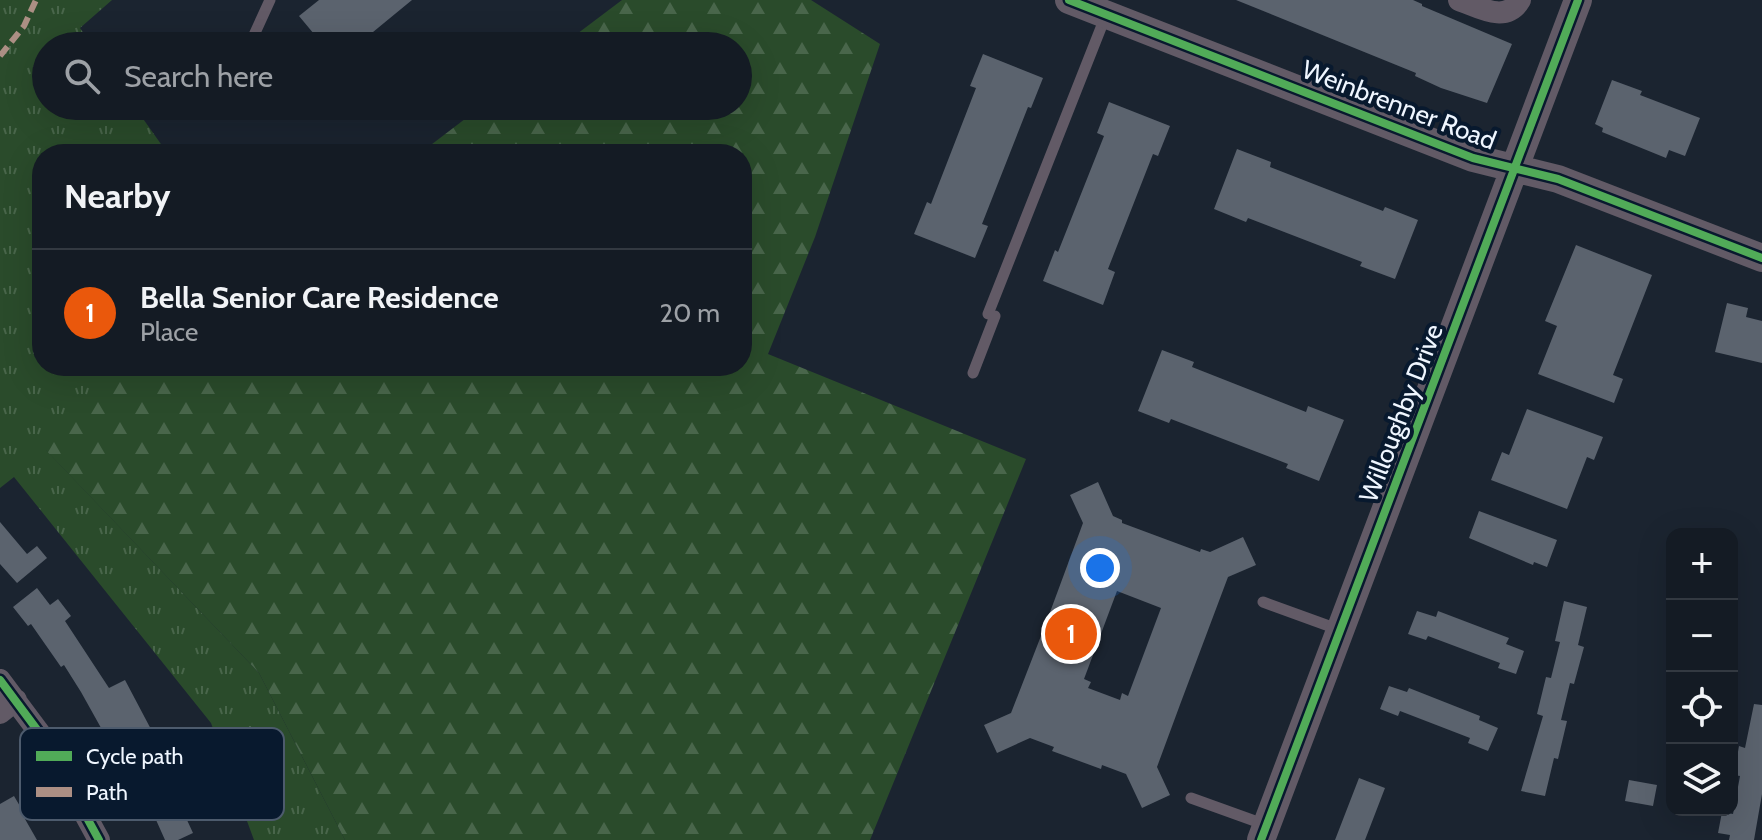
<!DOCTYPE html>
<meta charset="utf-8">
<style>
body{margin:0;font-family:Cabin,sans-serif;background:#212831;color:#f1f3f6}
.controls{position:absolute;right:24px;bottom:24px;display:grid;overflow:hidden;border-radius:16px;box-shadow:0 8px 32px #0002}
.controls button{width:72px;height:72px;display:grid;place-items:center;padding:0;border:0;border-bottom:2px solid #333941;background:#141b24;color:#f1f3f6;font:40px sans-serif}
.you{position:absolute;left:1100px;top:568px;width:28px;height:28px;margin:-20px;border:6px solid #fff;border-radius:50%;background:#1a73e8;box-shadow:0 0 0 12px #1a73e833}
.badge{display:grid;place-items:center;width:52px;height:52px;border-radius:50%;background:#ea580c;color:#fff;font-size:26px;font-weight:700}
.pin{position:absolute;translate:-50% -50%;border:4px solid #fff;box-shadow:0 2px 8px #0006}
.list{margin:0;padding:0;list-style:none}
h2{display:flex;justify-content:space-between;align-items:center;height:104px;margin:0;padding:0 32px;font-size:34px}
h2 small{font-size:26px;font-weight:400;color:#9da1a6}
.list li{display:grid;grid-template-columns:52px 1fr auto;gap:24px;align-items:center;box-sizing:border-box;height:128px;padding:0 32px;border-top:2px solid #333941}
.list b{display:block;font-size:30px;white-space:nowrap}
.list p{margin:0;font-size:26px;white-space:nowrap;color:#9da1a6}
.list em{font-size:26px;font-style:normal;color:#9da1a6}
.icon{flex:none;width:44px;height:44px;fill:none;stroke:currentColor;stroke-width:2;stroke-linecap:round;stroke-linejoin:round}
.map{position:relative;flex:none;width:1762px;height:840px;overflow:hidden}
.search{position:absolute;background:#141b24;box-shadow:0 8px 32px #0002;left:32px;top:32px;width:720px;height:88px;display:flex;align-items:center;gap:20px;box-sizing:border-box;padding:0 28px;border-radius:44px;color:#9da1a6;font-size:30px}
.panel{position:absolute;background:#141b24;box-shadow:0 8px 32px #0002;left:32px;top:144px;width:720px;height:232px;border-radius:32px}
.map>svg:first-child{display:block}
.grass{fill:url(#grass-tufts)}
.forest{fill:url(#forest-firs)}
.building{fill:#5b636e;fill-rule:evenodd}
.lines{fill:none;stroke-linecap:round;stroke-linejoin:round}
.service{stroke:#625a66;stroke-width:11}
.minor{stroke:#625a66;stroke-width:22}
.tertiary{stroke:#625a66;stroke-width:28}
.quiet{stroke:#ac8f84;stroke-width:6;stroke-dasharray:12 6;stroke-linecap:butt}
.cycleway-casing{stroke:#08192e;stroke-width:13}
.cycleway{stroke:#51ab58;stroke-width:8}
.labels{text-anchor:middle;stroke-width:8;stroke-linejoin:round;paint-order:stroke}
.street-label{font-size:26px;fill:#eff6ff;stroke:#08192e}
.key{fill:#08192e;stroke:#4d5b6d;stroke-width:2}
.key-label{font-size:22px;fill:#eff6ff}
</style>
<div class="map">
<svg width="1762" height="840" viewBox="0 0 1762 840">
<defs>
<pattern id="grass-tufts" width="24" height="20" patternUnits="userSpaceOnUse" patternTransform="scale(2)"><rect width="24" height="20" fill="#2a4b2b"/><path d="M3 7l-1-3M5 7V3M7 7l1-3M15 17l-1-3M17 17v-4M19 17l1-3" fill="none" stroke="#49664b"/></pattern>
<pattern id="forest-firs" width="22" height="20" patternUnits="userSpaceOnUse" patternTransform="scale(2)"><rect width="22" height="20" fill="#2a4b2b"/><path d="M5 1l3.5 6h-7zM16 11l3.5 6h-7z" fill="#49664b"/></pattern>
</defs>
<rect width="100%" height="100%" fill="#1b2430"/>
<path class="grass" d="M0 0H112L80 28 92 46H46V106H134L168 154H42V366H148L46 450 259 673 345 840H254L211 723 14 477 0 488Z"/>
<path class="forest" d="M622 0H811L880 44 815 237 768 354 1026 459 870 840H345L259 673 39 443 140 366H742V154H419L482 106H738V46H561Z"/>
<path class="building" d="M319 0H412L356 46H324L299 16Z
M1236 0H1413L1422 4V6L1512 44 1487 103 1441 88 1415 76 1416 73Z
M983 54 1043 78 1031 108 1028 107 982 224 988 226 975 258 914 234 927 202 931 204 976 88 970 86Z
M1612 80 1642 91 1640 95 1700 118 1685 156 1669 150 1666 158 1602 132 1603 128 1595 124Z
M1109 102 1170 126 1158 156 1153 154 1108 269 1115 272 1103 305 1043 281 1055 250 1058 252 1104 136 1097 133Z
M1237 149 1271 162 1270 167 1383 211 1385 207 1418 220 1395 279 1360 266 1362 262 1248 218 1246 222 1214 209Z
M1576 245 1652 275 1613 375 1623 379 1614 403 1538 374 1557 326 1545 321Z
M1727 303 1748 308 1746 317 1762 321V363L1715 352Z
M1162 350 1194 362 1192 367 1306 412 1308 406 1344 420 1319 481 1286 468 1288 464 1171 419 1169 423 1138 411Z
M1527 409 1603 437 1594 460 1587 457 1567 509 1491 480 1502 452 1509 455Z
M1098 482 1113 516 1122 520V523L1200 552 1201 549 1210 552 1243 537 1256 565 1228 577 1181 702 1157 767 1170 795 1142 808 1126 774 1102 765 1101 769 1052 751 1054 747 1030 738 997 753 984 725 1011 713 1046 623 1083 523 1070 495ZM1117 591 1161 608 1128 696 1122 693 1120 700 1088 688 1091 682 1084 679Z
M1479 511 1557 540 1547 567 1534 562 1533 565 1469 538Z
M0 522 27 554 37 546 47 558 17 583 0 564Z
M37 588 50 605 58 599 71 616 65 621 109 688 125 680 163 752 160 754 168 768 164 770 193 833 178 840H165L140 784 134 787 81 692 64 665 61 667 31 624 28 626 13 607Z
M1564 601 1587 607 1578 645 1584 647 1574 684 1570 683 1561 720 1567 721 1558 759 1554 758 1545 796 1521 791 1543 716 1537 714 1546 677 1551 678 1560 642 1555 641Z
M1417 611 1436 617 1438 611 1509 638 1506 644 1524 651 1516 674 1498 668 1500 663 1428 636 1426 640 1408 634Z
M1389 686 1407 692 1409 688 1480 716 1479 720 1498 728 1488 751 1468 743 1470 738 1400 711 1398 716 1380 709Z
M1754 704 1762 705V794L1754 840H1729L1730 835 1718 833 1722 812 1733 814 1740 776 1734 775 1739 746 1745 748Z
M1359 778 1385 788 1365 840H1335Z
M1629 780 1657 785 1653 806 1625 801Z
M14 796 27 818 25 819 37 840H0V804Z"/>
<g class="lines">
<path class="service" d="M249 46 270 0
M988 314 1106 15
M973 373 995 316
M1263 602 1340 630
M1191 798 1266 825"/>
<path class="minor" d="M1459 0C1479 7 1506 24 1520 0
M0 680 44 739 99 840
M0 713 16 700"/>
<path class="tertiary" d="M1069 0 1473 158 1558 179 1762 258
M1261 840 1578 0"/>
<path class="quiet" d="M0 56 24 26 36 0"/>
<g class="cycleway-casing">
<path id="cycleway" d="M1069 0 1473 158 1558 179 1762 258
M0 680 44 739 99 840
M1261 840 1578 0"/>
</g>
<use href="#cycleway" class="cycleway"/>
</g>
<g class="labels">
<g class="street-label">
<text transform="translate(1399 105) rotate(21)" y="9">Weinbrenner Road</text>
<text transform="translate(1401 413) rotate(-69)" y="9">Willoughby Drive</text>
</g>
</g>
<rect x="20" y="728" width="264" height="92" rx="12" class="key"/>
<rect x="36" y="751" width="36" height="10" fill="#51ab58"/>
<rect x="36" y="787" width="36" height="10" fill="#ac8f84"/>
<g class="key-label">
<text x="86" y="764">Cycle path</text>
<text x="86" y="800">Path</text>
</g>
</svg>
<div class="controls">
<button>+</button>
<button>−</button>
<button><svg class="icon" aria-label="locate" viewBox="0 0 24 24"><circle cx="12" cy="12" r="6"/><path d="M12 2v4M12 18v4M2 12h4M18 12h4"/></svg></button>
<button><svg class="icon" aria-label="layers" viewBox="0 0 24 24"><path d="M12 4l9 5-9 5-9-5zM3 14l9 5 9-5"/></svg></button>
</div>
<div class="you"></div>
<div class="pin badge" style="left:1071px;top:634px">1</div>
<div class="search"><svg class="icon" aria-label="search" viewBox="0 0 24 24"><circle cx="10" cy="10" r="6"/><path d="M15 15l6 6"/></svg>Search here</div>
<section class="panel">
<h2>Nearby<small></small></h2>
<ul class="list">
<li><span class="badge">1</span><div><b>Bella Senior Care Residence</b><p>Place</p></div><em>20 m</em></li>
</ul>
</section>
</div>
